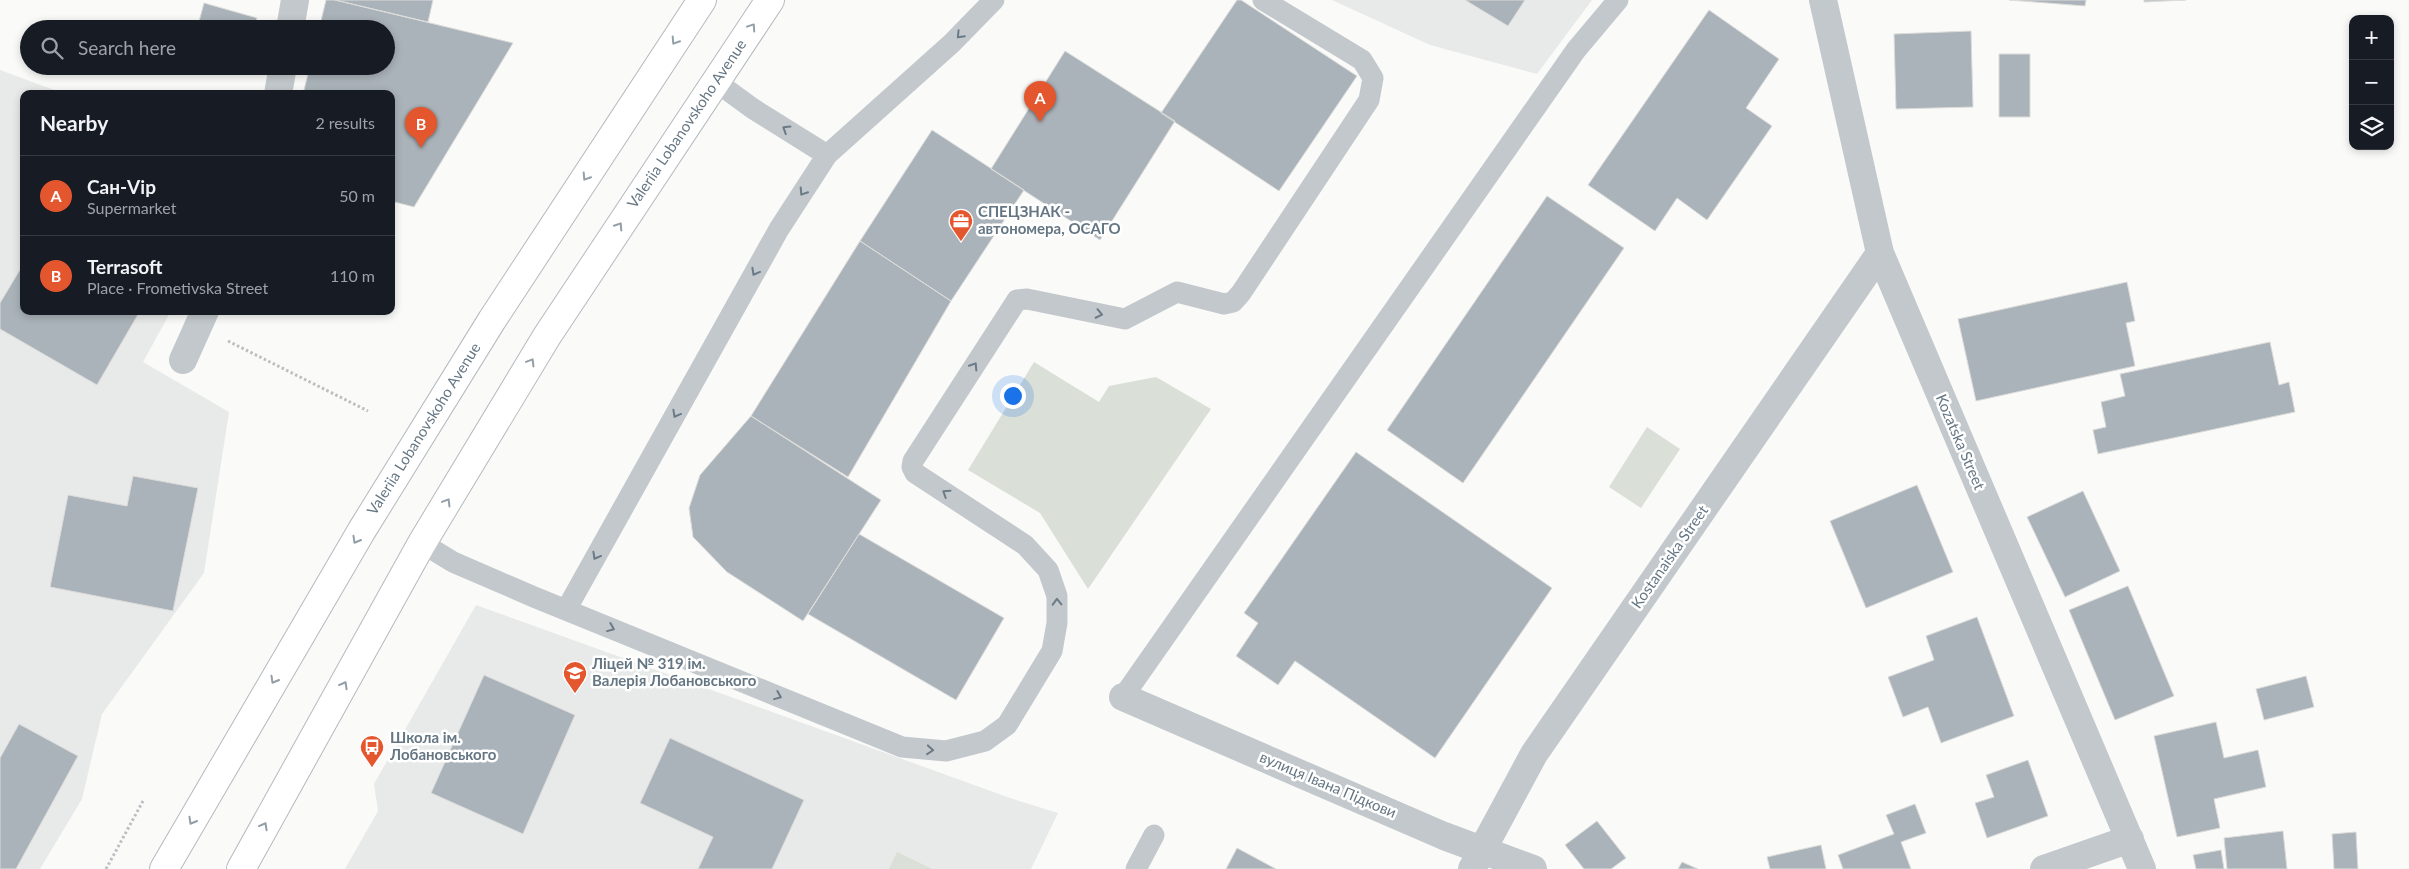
<!DOCTYPE html>
<meta charset="utf-8">
<style>
body{margin:0;font-family:Lato,sans-serif;background:#242831;color:#f1f3f6}
.controls{position:absolute;right:15px;top:15px;display:grid;overflow:hidden;border-radius:10px;box-shadow:0 2px 8px #0003}
.controls button{width:45px;height:45px;display:grid;place-items:center;padding:0;border:0;border-bottom:1px solid #363941;background:#171b24;color:#f1f3f6;font:25px sans-serif}
.you{position:absolute;left:1012px;top:395px;width:18px;height:18px;margin:-12px;border:4px solid #fff;border-radius:50%;background:#1a73e8;box-shadow:0 0 0 8px #1a73e833}
.badge{display:grid;place-items:center;width:32px;height:32px;border-radius:50%;background:#e4572e;color:#fff;font-size:16px;font-weight:700}
.pin{position:absolute;translate:-50% -41px;filter:drop-shadow(0 1px 2px #0008)}
.pin::after{content:'';position:absolute;top:26px;width:18px;height:15px;background:inherit;clip-path:polygon(0 0,100% 0,50% 100%)}
.list{margin:0;padding:0;list-style:none}
h2{display:flex;justify-content:space-between;align-items:center;height:65px;margin:0;padding:0 20px;font-size:21px}
h2 small{font-size:16px;font-weight:400;color:#9ea1a6}
.list li{display:grid;grid-template-columns:32px 1fr auto;gap:15px;align-items:center;box-sizing:border-box;height:80px;padding:0 20px;border-top:1px solid #363941}
.list b{display:block;font-size:19px;white-space:nowrap}
.list p{margin:0;font-size:16px;white-space:nowrap;color:#9ea1a6}
.list em{font-size:16px;font-style:normal;color:#9ea1a6}
.icon{flex:none;width:28px;height:28px;fill:none;stroke:currentColor;stroke-width:2;stroke-linecap:round;stroke-linejoin:round}
.map{position:relative;flex:none;width:2409px;height:869px;overflow:hidden}
.search{position:absolute;background:#171b24;box-shadow:0 2px 8px #0003;left:20px;top:20px;width:375px;height:55px;display:flex;align-items:center;gap:12px;box-sizing:border-box;padding:0 18px;border-radius:28px;color:#9ea1a6;font-size:19px}
.panel{position:absolute;background:#171b24;box-shadow:0 2px 8px #0003;left:20px;top:90px;width:375px;height:225px;border-radius:10px}
.map>svg:first-child{display:block}
.built{fill:#e8e9e9}
.green{fill:#dadfd7}
.building{fill:#aab3b9;stroke:#dcdcda}
.lines{fill:none;stroke-linecap:round;stroke-linejoin:round}
.primary-casing{stroke:#b5babe;stroke-width:30}
.path{stroke:#bbbfc2;stroke-width:3;stroke-dasharray:2.5 2.5;stroke-linecap:butt}
.service{stroke:#c3c8cc;stroke-width:21}
.minor{stroke:#c3c8cc;stroke-width:28}
.primary{stroke:#fff;stroke-width:28}
.oneway{stroke:#939fa8}
.oneway2{stroke:#6a7a87}
.labels{text-anchor:middle;stroke-width:5;stroke-linejoin:round;paint-order:stroke}
.street-label{font-size:15px;fill:#657683;stroke:#fff}
.poi-label{font-size:15px;font-weight:bold;fill:#657683;stroke:#fff;text-anchor:start}
</style>
<div class="map">
<svg width="2409" height="869" viewBox="0 0 2409 869">
<rect width="100%" height="100%" fill="#fafaf8"/>
<path class="built" d="M1332 0H1592L1537 74 1430 45Z
M0 70 65 94H24V311H171L143 362 229 412 204 573 102 714 82 799 40 869H0Z
M476 605 1010 798 1058 813 1031 869H345L378 811 374 784Z"/>
<path class="green" d="M1034 362 1099 402 1109 386 1156 377 1211 409 1088 589 1040 513 968 470Z
M1647 427 1680 449 1641 508 1609 487Z
M897 852 932 869H889Z"/>
<path class="building" d="M326 0H335L513 43 414 207 391 201V94H303L310 66H386V29H319Z
M335 0H433L428 22Z
M1237 0H1241L1357 76 1279 191 1161 113Z
M1465 0H1525L1508 26Z
M2009 0H2086L2085 6Z
M2144 0H2186L2144 2Z
M204 3 257 18 254 29H197Z
M1709 10 1779 59 1746 108 1772 126 1707 220 1677 198 1655 231 1588 185Z
M1971 31 1973 107 1896 109 1894 34Z
M1065 51 1175 121 1100 240 991 169Z
M1999 54H2030V117H1999Z
M932 130 1024 190 951 301 860 241Z
M1547 196 1624 248 1463 483 1387 430Z
M860 241 951 301 848 477 751 416Z
M24 263V311H140L97 385 0 329V303Z
M2127 282 2135 321 2126 323 2135 366 1976 401 1958 319Z
M2270 342 2279 385 2289 382 2295 412 2098 454 2093 430 2106 427 2101 402 2125 396 2120 374Z
M751 416 881 500 803 621 727 572 693 537 689 508 700 475Z
M1356 452 1552 588 1435 758 1295 661 1278 685 1236 656 1258 623 1244 613Z
M133 476 198 488 173 611 50 587 68 495 127 506Z
M1917 485 1953 572 1866 608 1830 521Z
M2083 491 2120 571 2065 597 2027 517Z
M859 534 1004 618 956 700 808 614Z
M2128 586 2174 696 2115 720 2069 610Z
M1977 617 2014 716 1941 743 1928 707 1903 717 1888 677 1934 660 1926 636Z
M484 675 575 715 523 834 431 793Z
M2306 676 2314 707 2264 720 2256 689Z
M2216 722 2224 758 2258 750 2266 787 2214 799 2220 828 2177 837 2154 736Z
M19 724 78 756 16 869H0V758Z
M670 738 804 800 772 869H698L713 837 640 803Z
M2028 760 2048 816 1987 838 1975 803 1994 797 1986 775Z
M1915 804 1926 833 1901 842 1911 869H1843L1838 855 1894 834 1886 815Z
M1597 821 1626 858 1611 869H1584L1565 845Z
M2283 831 2287 869H2227L2224 838Z
M2356 832 2358 869H2334L2332 834Z
M1821 845 1826 869H1770L1767 857Z
M1237 848 1276 869H1226Z
M2221 850 2224 869H2196L2193 855Z
M1682 862 1698 869H1678Z"/>
<g class="lines">
<g class="primary-casing">
<path id="primary" d="M164 869 362 530 492 320 702 0
M241 869 422 543 547 336 770 0"/>
</g>
<path class="path" d="M228 341 368 411
M106 869 143 801"/>
<path class="service" d="M715 81 752 108 827 155
M422 543 453 562 534 597 902 747 946 751 985 741 1007 725 1052 651 1057 623V596L1048 570 1025 545 915 473 912 467 913 461 1017 300 1027 299 1125 319 1177 292 1224 304 1233 302 1241 293 1369 100 1373 78 1362 60 1263 0
M566 610 779 229 827 155 952 43 994 0
M1123 697 1576 50 1618 0
M1136 869 1154 835"/>
<path class="minor" d="M1823 0 1880 253 2142 869
M290 29 295 0
M278 94 283 66
M183 360 205 311
M1123 697 1444 836 1533 869
M1472 869 1534 754 1880 253
M2044 869 2130 839"/>
<use href="#primary" class="primary"/>
</g>
<defs><path id="oneway-chevron" d="M-2-3.5L2.5 0L-2 3.5" fill="none" stroke-width="1.6" stroke-linecap="round" stroke-linejoin="round" transform="scale(1.25)"/></defs>
<g class="oneway">
<use href="#oneway-chevron" transform="translate(752 27) rotate(-56)"/>
<use href="#oneway-chevron" transform="translate(675 41) rotate(123)"/>
<use href="#oneway-chevron" transform="translate(586 177) rotate(123)"/>
<use href="#oneway-chevron" transform="translate(619 226) rotate(-57)"/>
<use href="#oneway-chevron" transform="translate(531 362) rotate(-59)"/>
<use href="#oneway-chevron" transform="translate(447 502) rotate(-59)"/>
<use href="#oneway-chevron" transform="translate(356 540) rotate(120)"/>
<use href="#oneway-chevron" transform="translate(274 680) rotate(120)"/>
<use href="#oneway-chevron" transform="translate(344 685) rotate(-61)"/>
<use href="#oneway-chevron" transform="translate(192 821) rotate(120)"/>
<use href="#oneway-chevron" transform="translate(264 826) rotate(-61)"/>
</g>
<g class="oneway2">
<use href="#oneway-chevron" transform="translate(960 35) rotate(134)"/>
<use href="#oneway-chevron" transform="translate(786 129) rotate(-148)"/>
<use href="#oneway-chevron" transform="translate(803 192) rotate(123)"/>
<use href="#oneway-chevron" transform="translate(755 272) rotate(119)"/>
<use href="#oneway-chevron" transform="translate(1099 314) rotate(12)"/>
<use href="#oneway-chevron" transform="translate(974 366) rotate(-57)"/>
<use href="#oneway-chevron" transform="translate(676 414) rotate(119)"/>
<use href="#oneway-chevron" transform="translate(946 493) rotate(-147)"/>
<use href="#oneway-chevron" transform="translate(596 556) rotate(119)"/>
<use href="#oneway-chevron" transform="translate(1057 602) rotate(-92)"/>
<use href="#oneway-chevron" transform="translate(611 628) rotate(22)"/>
<use href="#oneway-chevron" transform="translate(778 696) rotate(22)"/>
<use href="#oneway-chevron" transform="translate(930 750) rotate(5)"/>
</g>
<defs>
<g id="office-pin" transform="scale(1.25)"><path d="M0 17L-7.5 6A9.5 9.5 0 1 1 7.5 6Z" fill="#e4572e" stroke="#fff"/><path d="M-6-3h4V-5.5h4V-3h4V5H-6ZM-1-4.5V-3h2v-1.5ZM-6 0V1H6V0Z" fill="#fff"/></g>
<g id="school-pin" transform="scale(1.25)"><path d="M0 17L-7.5 6A9.5 9.5 0 1 1 7.5 6Z" fill="#e4572e" stroke="#fff"/><path d="M0-5L7-2L0 1L-7-2ZM-4 1L0 2.5L4 1V4Q0 6-4 4Z" fill="#fff"/></g>
<g id="bus-pin" transform="scale(1.25)"><path d="M0 17L-7.5 6A9.5 9.5 0 1 1 7.5 6Z" fill="#e4572e" stroke="#fff"/><path d="M-5-6H5V4H4V6H2V4H-2V6H-4V4H-5ZM-3.5-4V0h7V-4ZM-3.5 1.2v1.5H-2V1.2ZM2 1.2v1.5H3.5V1.2Z" fill="#fff"/></g>
</defs>
<g fill-rule="evenodd">
<use href="#office-pin" x="961" y="221"/>
<use href="#school-pin" x="575" y="673"/>
<use href="#bus-pin" x="372" y="747"/>
</g>
<g class="labels">
<g class="street-label">
<text transform="translate(687 124) rotate(-56)" y="5">Valeriia Lobanovskoho Avenue</text>
<text transform="translate(424 429) rotate(-58)" y="5">Valeriia Lobanovskoho Avenue</text>
<text transform="translate(1960 442) rotate(67)" y="5">Kozatska Street</text>
<text transform="translate(1670 557) rotate(-55)" y="5">Kostanaiska Street</text>
<text transform="translate(1328 785) rotate(23)" y="5">вулиця Івана Підкови</text>
</g>
<g class="poi-label">
<text x="978" y="217">СПЕЦЗНАК -<tspan x="978" dy="17">автономера, ОСАГО</tspan></text>
<text x="592" y="669">Ліцей № 319 ім.<tspan x="592" dy="17">Валерія Лобановського</tspan></text>
<text x="390" y="743">Школа ім.<tspan x="390" dy="17">Лобановського</tspan></text>
</g>
</g>
</svg>
<div class="controls">
<button>+</button>
<button>−</button>
<button><svg class="icon" aria-label="layers" viewBox="0 0 24 24"><path d="M12 4l9 5-9 5-9-5zM3 14l9 5 9-5"/></svg></button>
</div>
<div class="you"></div>
<div class="pin badge" style="left:1040px;top:122px">A</div>
<div class="pin badge" style="left:421px;top:148px">B</div>
<div class="search"><svg class="icon" aria-label="search" viewBox="0 0 24 24"><circle cx="10" cy="10" r="6"/><path d="M15 15l6 6"/></svg>Search here</div>
<section class="panel">
<h2>Nearby<small>2 results</small></h2>
<ul class="list">
<li><span class="badge">A</span><div><b>Сан-Vip</b><p>Supermarket</p></div><em>50 m</em></li>
<li><span class="badge">B</span><div><b>Terrasoft</b><p>Place · Frometivska Street</p></div><em>110 m</em></li>
</ul>
</section>
</div>
